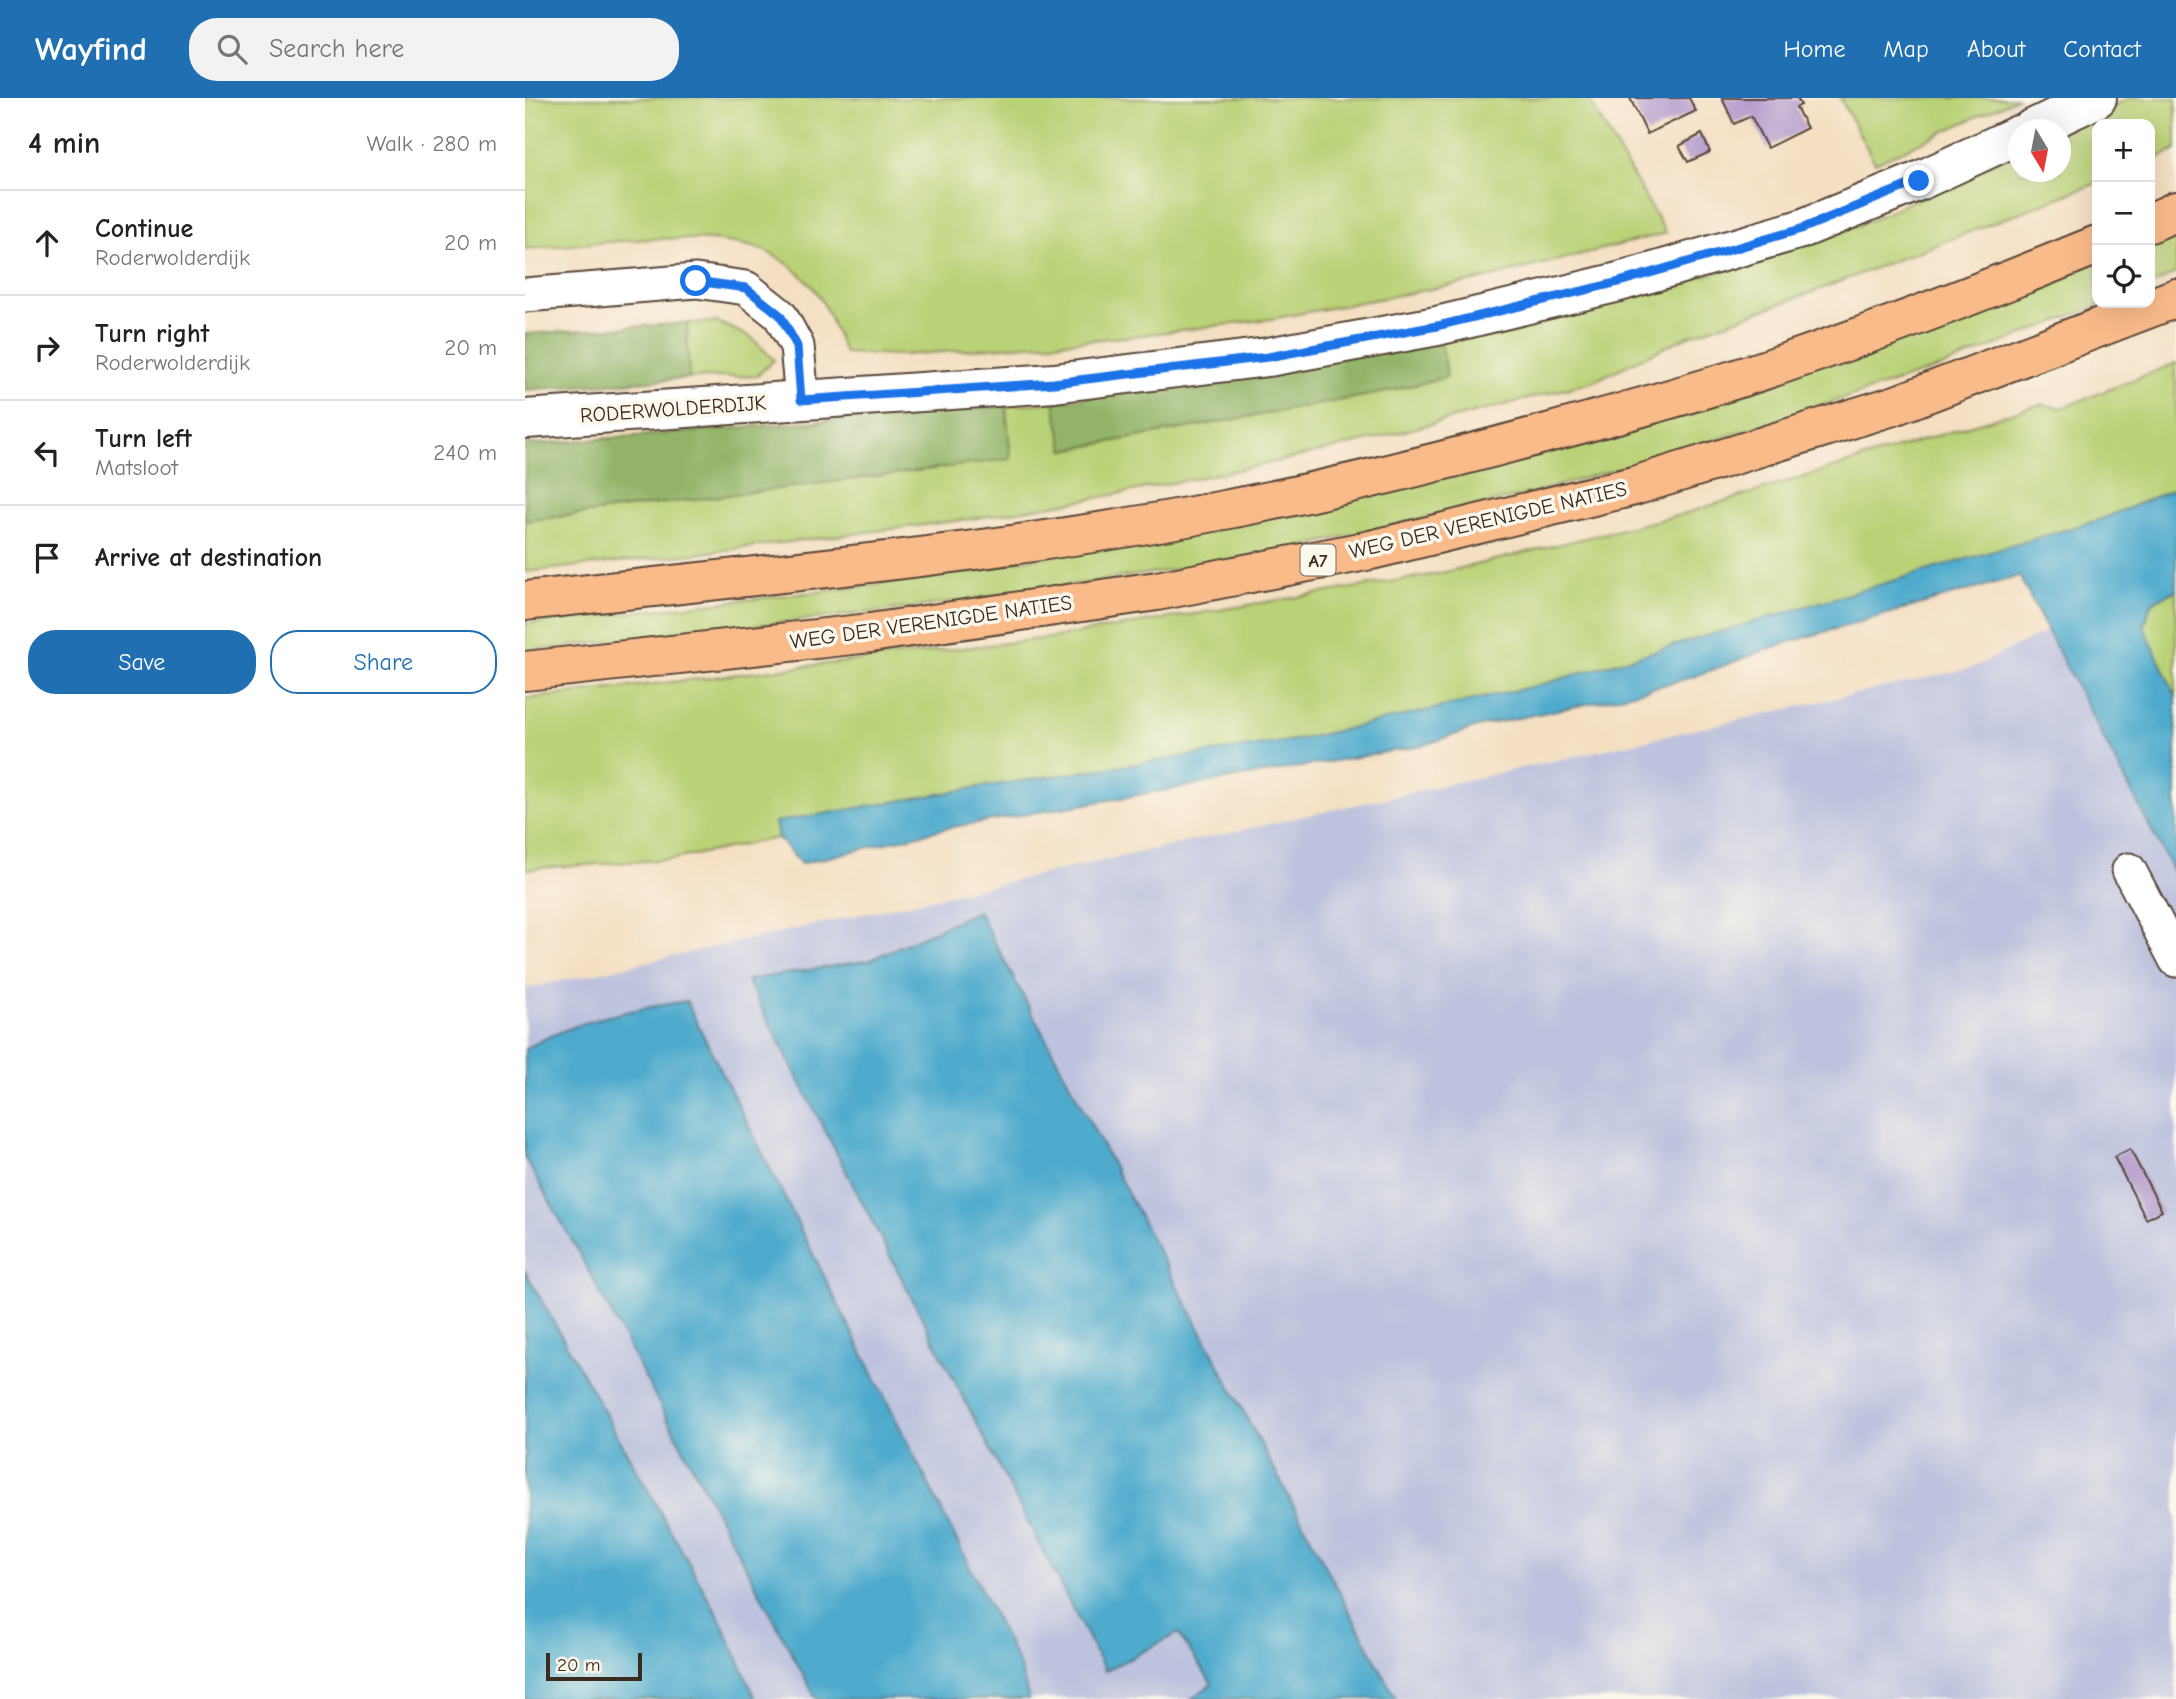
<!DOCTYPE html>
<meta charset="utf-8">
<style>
body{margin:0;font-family:"Comic Neue",sans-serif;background:#f2f2f2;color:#222}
.controls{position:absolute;right:21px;top:21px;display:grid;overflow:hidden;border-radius:14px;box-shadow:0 7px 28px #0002}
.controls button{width:63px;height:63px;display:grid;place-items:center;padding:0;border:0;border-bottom:2px solid #e0e0e0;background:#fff;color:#222;font:35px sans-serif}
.compass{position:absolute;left:1483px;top:21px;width:63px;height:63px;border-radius:50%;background:#fff;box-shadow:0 7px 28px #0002;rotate:170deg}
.scale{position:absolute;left:21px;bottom:18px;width:96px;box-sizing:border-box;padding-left:7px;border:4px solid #3b2a1e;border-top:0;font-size:19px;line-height:24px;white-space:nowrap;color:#3b2a1e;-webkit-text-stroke:5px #fbf7ec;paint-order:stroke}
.stop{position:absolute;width:21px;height:21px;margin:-16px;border:5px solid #1a73e8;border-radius:50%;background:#fff}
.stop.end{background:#1a73e8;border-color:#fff;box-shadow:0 2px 7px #0008}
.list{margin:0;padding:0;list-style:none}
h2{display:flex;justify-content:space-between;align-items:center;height:91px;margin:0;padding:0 28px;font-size:30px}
h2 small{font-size:23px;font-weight:400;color:#767676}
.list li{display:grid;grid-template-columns:46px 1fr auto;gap:21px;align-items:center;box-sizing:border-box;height:105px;padding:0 28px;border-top:2px solid #e0e0e0}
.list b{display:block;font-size:26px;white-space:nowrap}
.list p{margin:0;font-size:23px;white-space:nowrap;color:#767676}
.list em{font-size:23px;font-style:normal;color:#767676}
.actions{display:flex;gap:14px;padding:21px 28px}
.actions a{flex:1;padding:16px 0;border:2px solid #1f6fb2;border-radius:28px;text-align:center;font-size:24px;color:#1f6fb2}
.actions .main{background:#1f6fb2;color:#fff}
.icon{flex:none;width:38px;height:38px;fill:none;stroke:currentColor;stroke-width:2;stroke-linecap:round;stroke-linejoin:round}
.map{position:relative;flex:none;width:1651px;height:1601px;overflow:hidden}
header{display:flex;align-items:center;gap:42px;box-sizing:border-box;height:98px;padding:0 35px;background:#1f6fb2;color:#fff}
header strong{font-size:33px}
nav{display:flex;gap:38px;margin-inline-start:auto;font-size:24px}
.search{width:490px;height:63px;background:#f2f2f2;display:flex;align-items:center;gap:18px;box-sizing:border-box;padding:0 24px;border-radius:28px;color:#767676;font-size:26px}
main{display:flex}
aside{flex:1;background:#fff}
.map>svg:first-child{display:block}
.industrial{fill:#bdc3de}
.green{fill:#bad277;stroke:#7a7e4a;stroke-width:2}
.forest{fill:#93b468;stroke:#676f43;stroke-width:2}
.water{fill:#4fabcd;stroke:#456a76;stroke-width:2}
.building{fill:#b69ecd}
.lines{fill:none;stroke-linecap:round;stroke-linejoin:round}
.minor-casing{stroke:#574537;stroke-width:37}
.tertiary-casing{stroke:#574537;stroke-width:42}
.motorway-casing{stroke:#574537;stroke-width:42}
.minor{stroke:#fff;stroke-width:33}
.tertiary{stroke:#fff;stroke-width:38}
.motorway{stroke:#fabb8b;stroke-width:38}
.route{stroke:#1a73e8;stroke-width:9}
.labels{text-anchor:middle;stroke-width:7;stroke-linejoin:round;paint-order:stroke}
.shield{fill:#fbf7ec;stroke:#75685c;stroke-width:2}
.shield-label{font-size:19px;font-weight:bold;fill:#3b2a1e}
.street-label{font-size:21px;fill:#3b2a1e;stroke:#fbf7ec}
</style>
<header>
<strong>Wayfind</strong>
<div class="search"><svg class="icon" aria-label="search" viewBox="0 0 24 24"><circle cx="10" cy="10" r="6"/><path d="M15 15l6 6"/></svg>Search here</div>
<nav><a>Home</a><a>Map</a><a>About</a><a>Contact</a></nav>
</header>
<main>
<aside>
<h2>4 min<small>Walk · 280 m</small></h2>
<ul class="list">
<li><svg class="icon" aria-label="ahead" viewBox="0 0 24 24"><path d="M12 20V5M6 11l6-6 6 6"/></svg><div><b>Continue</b><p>Roderwolderdijk</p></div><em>20 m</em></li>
<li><svg class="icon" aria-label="right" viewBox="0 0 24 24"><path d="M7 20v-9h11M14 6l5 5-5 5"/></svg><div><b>Turn right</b><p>Roderwolderdijk</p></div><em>20 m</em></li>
<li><svg class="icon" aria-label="left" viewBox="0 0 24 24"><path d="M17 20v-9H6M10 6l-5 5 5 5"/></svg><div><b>Turn left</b><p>Matsloot</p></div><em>240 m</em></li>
<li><svg class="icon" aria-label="arrive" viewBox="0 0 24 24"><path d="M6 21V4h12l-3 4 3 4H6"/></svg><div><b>Arrive at destination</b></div></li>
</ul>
<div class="actions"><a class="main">Save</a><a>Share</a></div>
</aside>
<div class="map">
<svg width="1651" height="1601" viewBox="0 0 1651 1601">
<rect width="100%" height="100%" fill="#fbf7ec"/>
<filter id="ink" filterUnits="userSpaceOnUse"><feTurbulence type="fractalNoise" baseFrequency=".0143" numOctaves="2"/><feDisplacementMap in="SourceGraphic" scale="14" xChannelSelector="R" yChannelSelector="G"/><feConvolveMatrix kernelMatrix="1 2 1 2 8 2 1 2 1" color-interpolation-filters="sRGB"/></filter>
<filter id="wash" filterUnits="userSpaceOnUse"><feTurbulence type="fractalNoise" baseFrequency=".00686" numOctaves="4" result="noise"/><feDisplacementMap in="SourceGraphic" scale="28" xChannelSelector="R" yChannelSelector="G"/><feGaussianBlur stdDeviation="1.57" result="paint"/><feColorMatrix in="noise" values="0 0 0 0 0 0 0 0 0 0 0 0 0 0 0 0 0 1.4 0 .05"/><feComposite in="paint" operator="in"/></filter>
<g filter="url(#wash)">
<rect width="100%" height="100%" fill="#f4dfc2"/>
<path class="industrial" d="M1651 469V1601H0V891L1447 570Z"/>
<path class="green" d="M0 0H1063L1141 135 954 182 746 221 601 239 379 257 320 255C309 232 301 202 283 184 268 168 246 152 224 148 153 132 72 146 0 151Z
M1315 0H1493L1350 65Z
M1605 0H1651V52L1625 63V26H1572V85L1285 195 1161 239 1067 284 849 341 751 364 582 398 446 421 168 456 0 474V423L485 361 481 308 529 304 540 352 856 295 921 279 916 242 1210 170 1340 125 1493 53V74H1535L1536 33Z
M1651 127V175L1625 188V138Z
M1572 160V205H1579L1416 269 1155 353 1007 395 793 445 669 469 384 510 0 553V526L337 489 571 450Z
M192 224 226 239 249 262 232 278 164 280 162 225Z
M1651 265V390L1577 421 1146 550 1013 594 777 641 251 725 253 740 149 761 0 771V601L524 540 912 476 1155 417 1515 306 1537 310Z
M1651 492V599L1619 530 1626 505Z"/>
<path class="forest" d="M162 225 164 280 0 292V236Z
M916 242 922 279 856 295 539 352 529 304Z
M481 308 486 361 0 423V347Z"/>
<path class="water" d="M1651 390V492L1626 505 1619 529 1651 599V779L1494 478 1251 548 1168 579 1081 602 955 628 896 648 422 730 276 766 253 740 250 724 455 689 777 641 1018 586 1577 421Z
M453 813 871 1601H666L687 1586 653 1535 580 1573 222 882 345 862Z
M161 903 495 1569 504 1601H291L54 1155 0 1060V951C50 922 105 912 161 903Z
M0 1173 193 1517 231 1601H0Z"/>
<g id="blocks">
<path class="building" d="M1105 0H1164L1171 13 1122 36Z
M1197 0H1272L1276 7 1271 9 1282 30 1242 50 1226 18 1209 26Z
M1177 36 1185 54 1163 64 1154 48Z
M1605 1051 1637 1113 1621 1121 1589 1059Z"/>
</g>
</g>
<g filter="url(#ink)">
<use href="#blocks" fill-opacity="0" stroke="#574537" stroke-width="2"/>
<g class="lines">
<g class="minor-casing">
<path id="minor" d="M0 197 171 183 221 190 255 217 272 248 277 302
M1604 772 1651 862"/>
</g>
<g class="tertiary-casing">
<path id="tertiary" d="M1505 32 1572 0
M0 321 529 285 743 259 912 228 1094 184 1276 131 1394 83 1493 37"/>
</g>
<g class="motorway-casing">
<path id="motorway" d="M1625 125 1651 113
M0 503C232 477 465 457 694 413 806 392 916 364 1026 334 1105 313 1184 291 1260 265 1366 229 1469 189 1572 147
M0 573 345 535 632 493 846 452 1109 388 1371 307 1651 200"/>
</g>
<use href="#minor" class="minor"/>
<use href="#tertiary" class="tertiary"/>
<use href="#motorway" class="motorway"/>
</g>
</g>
<g class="lines" filter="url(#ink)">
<path class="route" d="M171 183 221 190 255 217 272 248 276 302 529 285 743 259 912 228 1094 184 1276 131 1394 83"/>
</g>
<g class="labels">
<rect class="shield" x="775.5" y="446.5" width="35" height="31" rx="5"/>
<g class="shield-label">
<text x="793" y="469">A7</text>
</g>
<g class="street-label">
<text transform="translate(148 311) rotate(-4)" y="7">RODERWOLDERDIJK</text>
<text transform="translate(963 422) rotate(-13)" y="7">WEG DER VERENIGDE NATIES</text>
<text transform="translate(406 524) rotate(-8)" y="7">WEG DER VERENIGDE NATIES</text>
</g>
</g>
</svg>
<div class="controls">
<button>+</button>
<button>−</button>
<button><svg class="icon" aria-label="locate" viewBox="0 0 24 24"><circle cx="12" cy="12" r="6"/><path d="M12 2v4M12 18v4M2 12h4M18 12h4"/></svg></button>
</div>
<svg class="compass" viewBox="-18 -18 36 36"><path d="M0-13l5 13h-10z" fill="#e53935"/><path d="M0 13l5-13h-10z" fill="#767676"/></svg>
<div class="scale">20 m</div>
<div class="stop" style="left:171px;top:183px"></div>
<div class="stop end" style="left:1394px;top:83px"></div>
</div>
</main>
